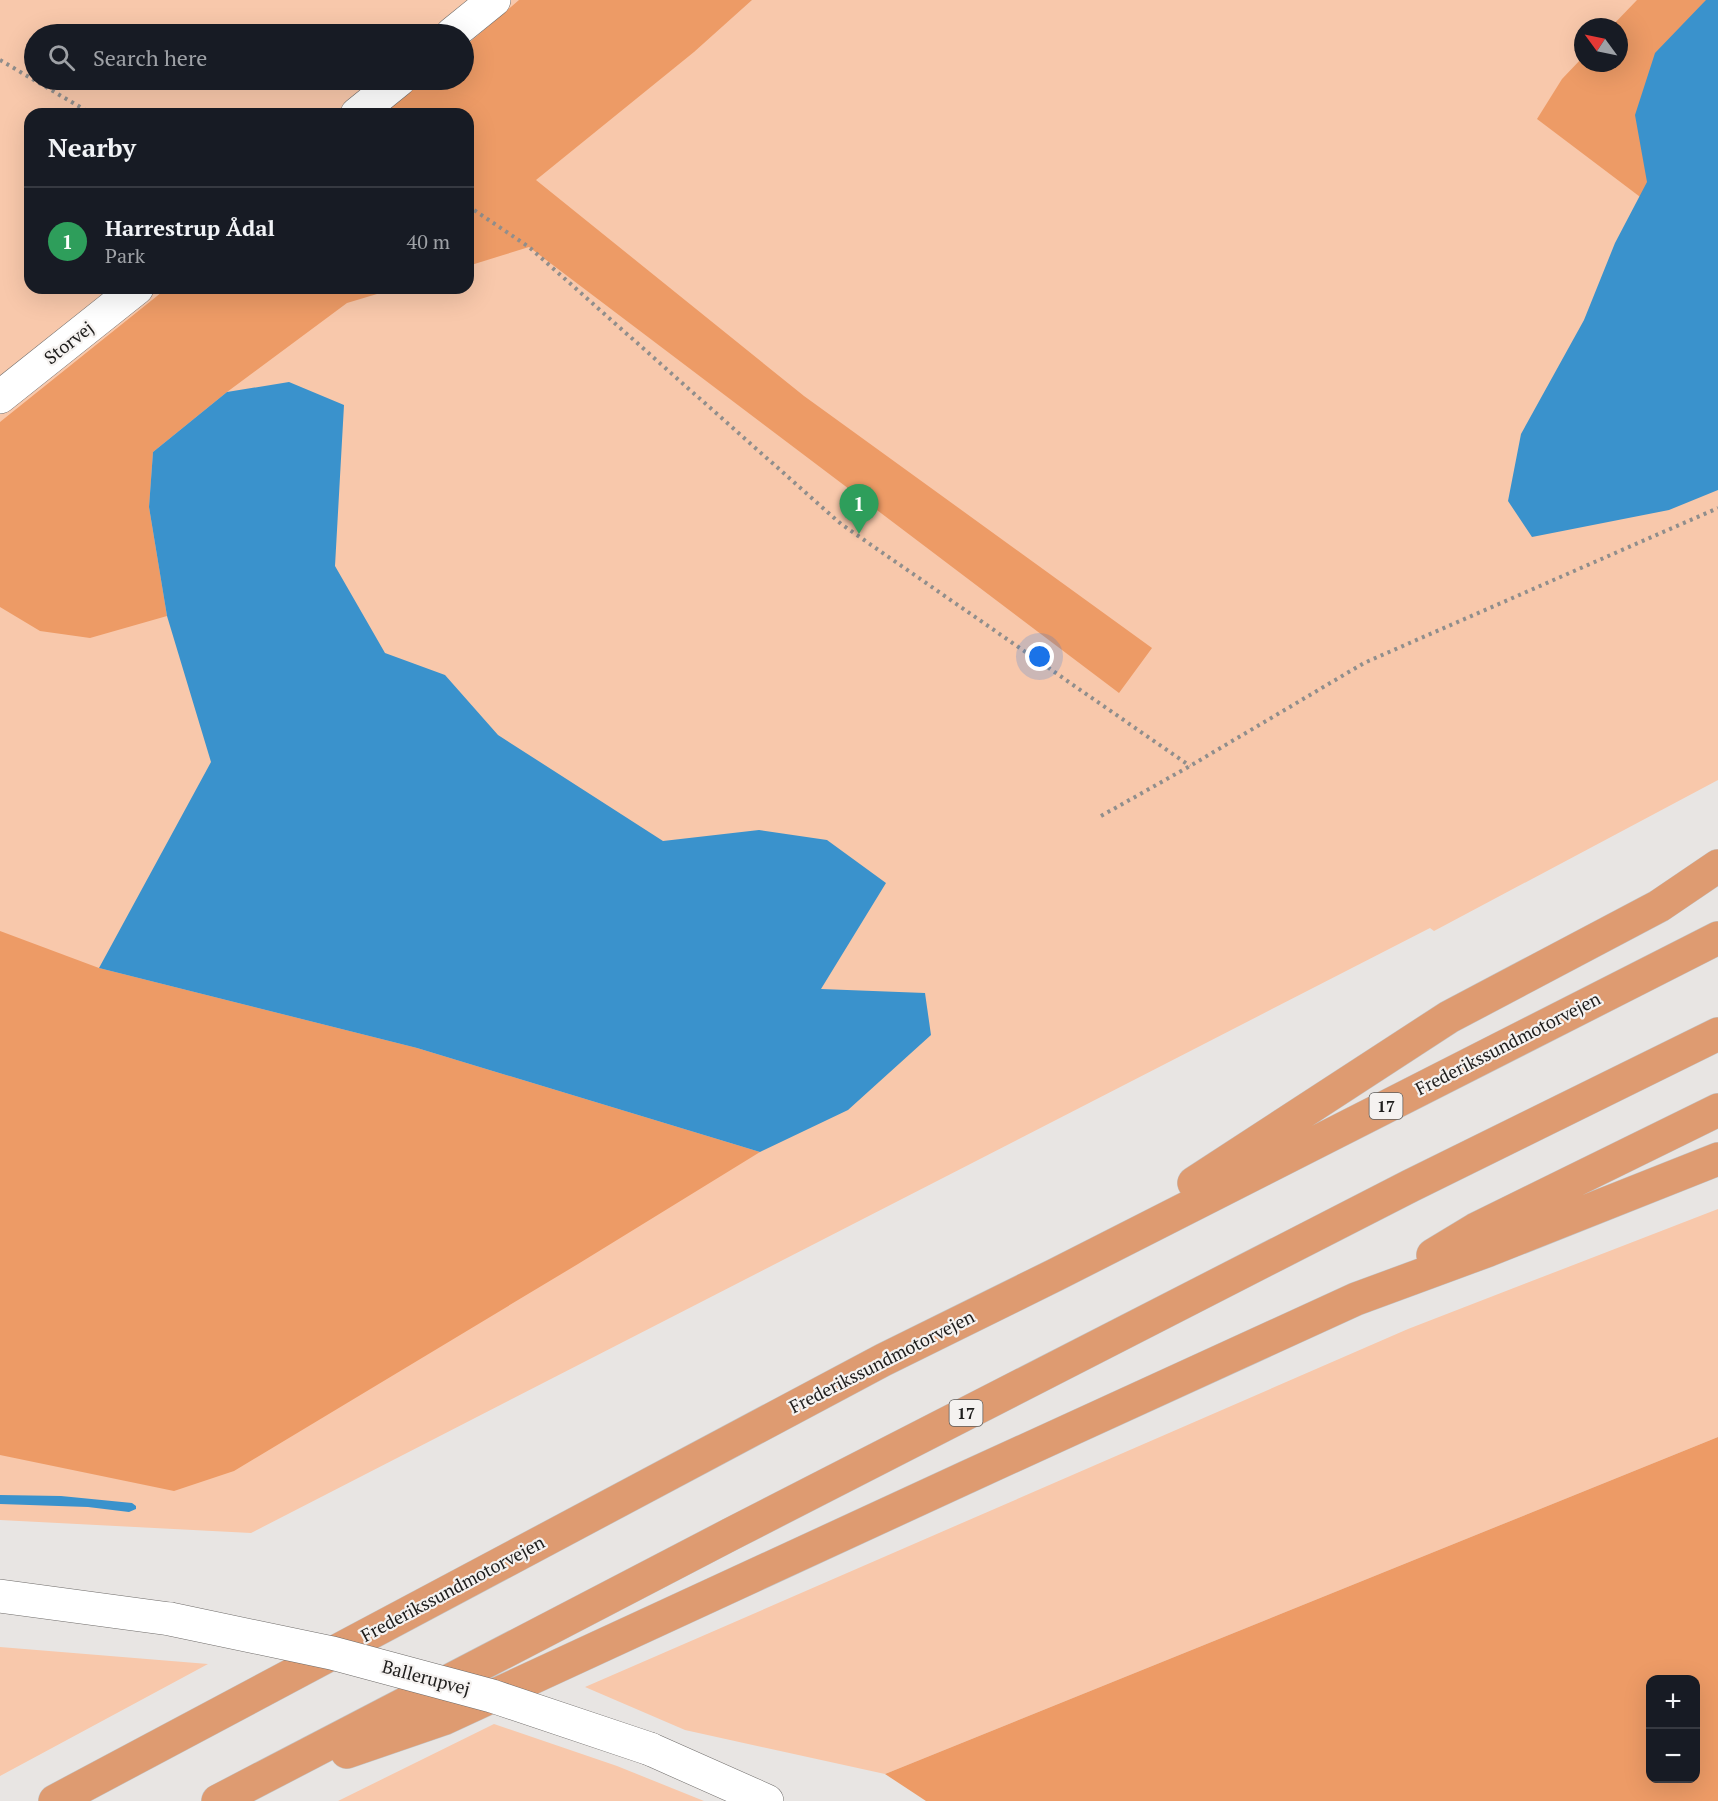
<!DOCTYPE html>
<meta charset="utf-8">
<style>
body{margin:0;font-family:"PT Serif",serif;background:#20242c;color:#f1f3f6}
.controls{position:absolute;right:18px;bottom:18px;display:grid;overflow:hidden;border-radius:12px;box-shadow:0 6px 24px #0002}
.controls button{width:54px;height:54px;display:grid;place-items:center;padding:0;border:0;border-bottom:2px solid #363941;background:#171b24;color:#f1f3f6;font:30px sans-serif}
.compass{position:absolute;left:1574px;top:18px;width:54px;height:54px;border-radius:50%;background:#171b24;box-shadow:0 6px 24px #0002;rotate:303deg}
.you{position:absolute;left:1040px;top:657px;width:21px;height:21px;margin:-15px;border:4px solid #fff;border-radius:50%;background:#1a73e8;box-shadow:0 0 0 9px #1a73e833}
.badge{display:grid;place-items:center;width:39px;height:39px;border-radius:50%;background:#d93025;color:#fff;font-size:20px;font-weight:700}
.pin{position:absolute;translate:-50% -50px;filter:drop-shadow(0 2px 3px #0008)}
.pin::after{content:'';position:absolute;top:32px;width:21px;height:18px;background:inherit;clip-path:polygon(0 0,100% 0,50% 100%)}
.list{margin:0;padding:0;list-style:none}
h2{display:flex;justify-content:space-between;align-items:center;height:78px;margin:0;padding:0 24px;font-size:26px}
h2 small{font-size:20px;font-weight:400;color:#9ea1a6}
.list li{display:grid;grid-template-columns:39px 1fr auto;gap:18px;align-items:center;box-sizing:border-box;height:108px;padding:0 24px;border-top:2px solid #363941}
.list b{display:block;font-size:22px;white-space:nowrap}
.list p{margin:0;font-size:20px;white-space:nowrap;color:#9ea1a6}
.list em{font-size:20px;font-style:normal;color:#9ea1a6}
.icon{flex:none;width:33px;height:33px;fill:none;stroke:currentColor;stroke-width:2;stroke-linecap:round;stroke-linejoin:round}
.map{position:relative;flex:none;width:1718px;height:1801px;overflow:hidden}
.search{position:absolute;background:#171b24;box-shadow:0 6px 24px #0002;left:24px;top:24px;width:450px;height:66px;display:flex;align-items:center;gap:15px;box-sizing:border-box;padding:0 21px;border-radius:33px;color:#9ea1a6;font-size:22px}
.panel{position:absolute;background:#171b24;box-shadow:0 6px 24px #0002;left:24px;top:108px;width:450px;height:186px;border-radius:18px}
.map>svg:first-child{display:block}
.green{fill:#f8c8ab;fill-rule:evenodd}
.forest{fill:#ed9b66;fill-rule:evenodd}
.water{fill:#3a92cc}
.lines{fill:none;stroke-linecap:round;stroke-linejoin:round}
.minor-casing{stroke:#6f6c6a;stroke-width:34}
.highway-casing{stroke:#c4c4c4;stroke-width:34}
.path{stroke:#908e8c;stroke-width:4;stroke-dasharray:3 4.5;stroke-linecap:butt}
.minor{stroke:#fff;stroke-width:33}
.highway{stroke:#de9b71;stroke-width:33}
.minor-bridge-casing{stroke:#6f6c6a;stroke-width:34;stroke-linecap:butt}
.minor-bridge{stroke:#fff;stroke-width:33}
.labels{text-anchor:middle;stroke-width:4.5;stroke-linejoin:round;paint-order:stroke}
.shield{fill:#f5f2f0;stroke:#5e5d5c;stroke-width:1.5}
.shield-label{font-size:16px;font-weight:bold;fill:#1e1d1c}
.street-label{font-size:18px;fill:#1e1d1c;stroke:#f5f2f0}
</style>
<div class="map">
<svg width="1718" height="1801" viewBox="0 0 1718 1801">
<rect width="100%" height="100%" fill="#e8e5e3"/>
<path class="green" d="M0 0H1718V780L1434 931 1430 928 251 1533 0 1520ZM1583 27H1619V63H1583ZM34 34H464V80H34ZM30 114H468V288H30Z
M1718 1209V1437L885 1774 685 1730 585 1687 1408 1329Z
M0 1647 208 1664 0 1776Z
M494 1724 617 1766 704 1801H338Z"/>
<path class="forest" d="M519 0H752L694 52 536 180 804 396 1152 648 1119 693 529 247 468 266V114H383L425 80H464V47Z
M1637 0H1718L1668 218 1537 119 1562 79 1583 57V63H1619V27H1611Z
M167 288H397L347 303 227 392 153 452 149 507 167 616 90 638 40 631 0 607V422Z
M0 931 99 968 417 1048 760 1152 578 1264 234 1471 174 1491 0 1455Z
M1718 1437V1801H926L885 1774ZM1650 1680H1696V1778H1650Z"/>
<path class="water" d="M1706 0H1718V490L1669 510 1532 537 1508 501 1521 434 1584 320 1615 243 1647 182 1635 115 1655 53Z
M289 382 344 405 335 566 385 653 445 675 498 735 663 841 759 830 827 840 886 883 821 989 925 993 931 1035 848 1110 760 1152 417 1048 99 968 211 762 167 616 149 507 153 452 227 392Z
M0 1495 61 1496 132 1503 136 1506V1509L129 1512 88 1507 0 1504Z"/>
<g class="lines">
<g class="minor-casing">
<path id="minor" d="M452 34 494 0
M357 114 399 80
M0 397 137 288
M0 1596 170 1619
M650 1749 767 1801"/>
</g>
<g class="highway-casing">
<path id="highway" d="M1194 1183 1449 1017 1659 906 1718 866
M1433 1255 1476 1229 1718 1110
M347 1752 443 1719 967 1477 1356 1299 1489 1250 1718 1159
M55 1801 883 1360 1055 1275 1718 938
M218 1801 731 1534 1410 1186 1718 1034"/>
</g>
<path class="path" d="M0 60 92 114
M468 206 529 247 841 524 1190 766
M1101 816 1190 766 1364 663 1718 508"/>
<use href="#minor" class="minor"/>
<use href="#highway" class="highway"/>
<g class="minor-bridge-casing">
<path id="minor-bridge" d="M170 1619 332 1653 492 1696 650 1749"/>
</g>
<use href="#minor-bridge" class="minor-bridge"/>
</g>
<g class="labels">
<g class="shield">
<rect x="1369.5" y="1093" width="33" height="26" rx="4.5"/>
<rect x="949.5" y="1400" width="33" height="26" rx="4.5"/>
</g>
<g class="shield-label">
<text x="1386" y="1112">17</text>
<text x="966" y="1419">17</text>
</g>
<g class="street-label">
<text transform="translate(69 343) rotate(-38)" y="6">Storvej</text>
<text transform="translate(1508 1044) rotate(-27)" y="6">Frederikssundmotorvejen</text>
<text transform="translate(882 1362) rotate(-27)" y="6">Frederikssundmotorvejen</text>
<text transform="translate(453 1589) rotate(-28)" y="6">Frederikssundmotorvejen</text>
<text transform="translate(426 1678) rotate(15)" y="6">Ballerupvej</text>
</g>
</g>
</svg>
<div class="controls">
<button>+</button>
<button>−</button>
</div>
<svg class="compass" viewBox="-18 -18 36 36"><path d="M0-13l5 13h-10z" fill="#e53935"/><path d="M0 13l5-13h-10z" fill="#9ea1a6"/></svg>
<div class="you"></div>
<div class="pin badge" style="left:859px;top:534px;background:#2e9e5b">1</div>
<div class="search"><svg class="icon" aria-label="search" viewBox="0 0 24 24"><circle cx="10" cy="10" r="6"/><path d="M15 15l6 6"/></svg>Search here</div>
<section class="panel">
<h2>Nearby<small></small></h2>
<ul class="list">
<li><span class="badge" style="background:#2e9e5b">1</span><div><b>Harrestrup Ådal</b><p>Park</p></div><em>40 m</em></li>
</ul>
</section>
</div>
